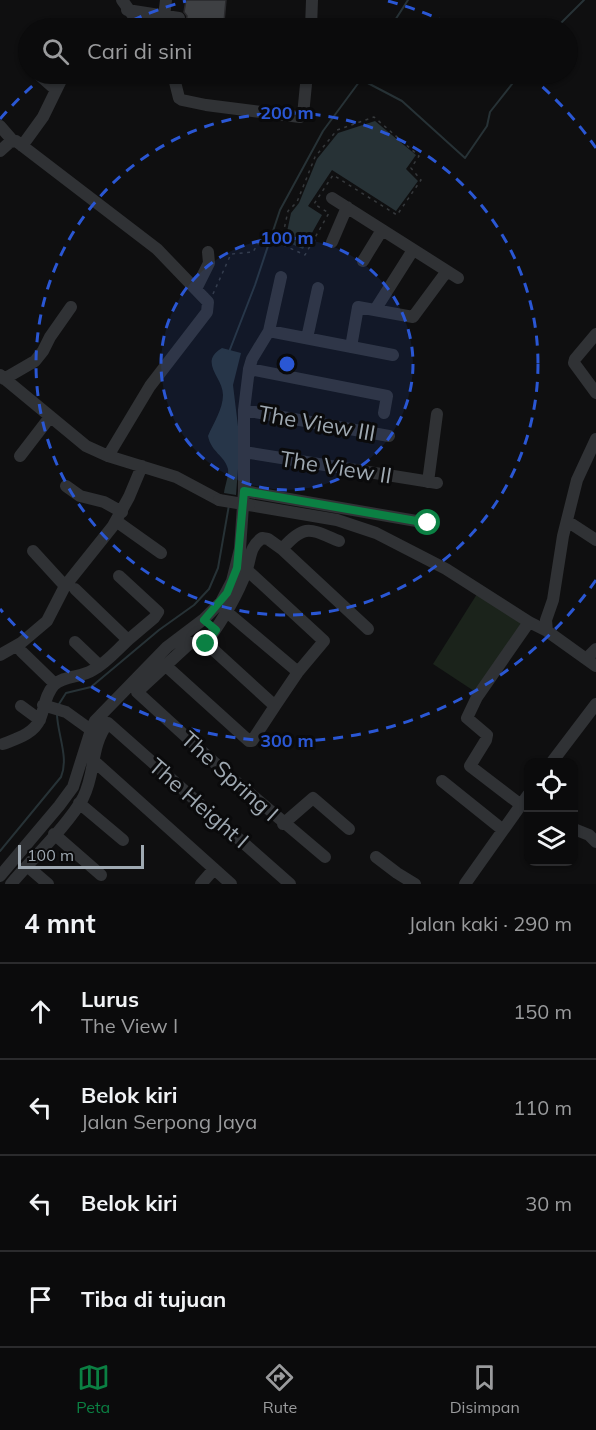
<!DOCTYPE html>
<html lang="id">
<meta charset="utf-8">
<style>
body{margin:0;font-family:Mulish,sans-serif;background:#19191a;color:#f1f3f6}
.controls{position:absolute;right:18px;bottom:18px;display:grid;overflow:hidden;border-radius:12px;box-shadow:0 2px 4px #0004}
.controls button{width:54px;height:54px;display:grid;place-items:center;padding:0;border:0;border-bottom:2px solid #2b2b2d;background:#0b0b0c;color:#f1f3f6;font:30px sans-serif}
.scale{position:absolute;left:18px;bottom:15px;width:126px;box-sizing:border-box;padding-left:6px;border:3px solid #9fa9b2;border-top:0;font-size:16px;line-height:21px;white-space:nowrap;color:#9fa9b2;-webkit-text-stroke:4px #0a0a0b;paint-order:stroke}
.stop{position:absolute;width:18px;height:18px;margin:-14px;border:4px solid #0b8043;border-radius:50%;background:#fff}
.stop.end{background:#0b8043;border-color:#fff;box-shadow:0 2px 6px #0008}
.list{margin:0;padding:0;list-style:none}
h2{display:flex;justify-content:space-between;align-items:center;height:78px;margin:0;padding:0 24px;font-size:26px}
h2 small{font-size:20px;font-weight:400;color:#9a9b9d}
.list li{display:grid;grid-template-columns:39px 1fr auto;gap:18px;align-items:center;box-sizing:border-box;height:96px;padding:0 24px;border-top:2px solid #2b2b2d}
.list b{display:block;font-size:22px;white-space:nowrap}
.list p{margin:0;font-size:20px;white-space:nowrap;color:#9a9b9d}
.list em{font-size:20px;font-style:normal;color:#9a9b9d}
.icon{flex:none;width:33px;height:33px;fill:none;stroke:currentColor;stroke-width:2;stroke-linecap:round;stroke-linejoin:round}
.map{position:relative;flex:none;width:596px;height:884px;overflow:hidden}
.search{position:absolute;background:#0b0b0c;box-shadow:0 2px 4px #0004;left:18px;right:18px;top:18px;height:66px;display:flex;align-items:center;gap:15px;box-sizing:border-box;padding:0 21px;border-radius:33px;color:#9a9b9d;font-size:22px}
.sheet{height:462px;background:#0b0b0c}
nav{display:flex;justify-content:space-around;align-items:center;box-sizing:border-box;height:84px;border-top:2px solid #2b2b2d;background:#0b0b0c;font-size:16px;color:#9a9b9d}
nav a{display:grid;justify-items:center;gap:3px}
nav .on{color:#0b8043}
.map>svg:first-child{display:block}
.green{fill:#1b231b}
.water{fill:#273236}
.lines{fill:none;stroke-linecap:round;stroke-linejoin:round}
.stream{stroke:#273236;stroke-width:2}
.building{fill:#3e4043;stroke:#29292c;stroke-width:1.5}
.path{stroke:#36393c;stroke-width:1.5;stroke-dasharray:3 4.5;stroke-linecap:butt}
.minor{stroke:#303235;stroke-width:12}
.minor-bridge{stroke:#303235;stroke-width:12}
.route{stroke:#0b8043;stroke-width:8}
.ring{fill:none;stroke:#2a57d4;stroke-width:3;stroke-dasharray:10 8}
.labels{text-anchor:middle;stroke-width:6;stroke-linejoin:round;paint-order:stroke}
.street-label{font-size:22px;fill:#9fa9b2;stroke:#0a0a0b}
.centre{fill:#2a57d4;stroke:#0a0a0b;stroke-width:3}
.ring-label{font-size:18px;text-anchor:middle;font-weight:bold;fill:#2a57d4;stroke:#0a0a0b;stroke-width:6;stroke-linejoin:round;paint-order:stroke}
</style>
<div class="map">
<svg width="596" height="884" viewBox="0 0 596 884">
<rect width="100%" height="100%" fill="#0f0f10"/>
<path class="green" d="M477 594 524 624 477 693 433 664Z"/>
<path class="water" d="M375 121 416 155 406 169 418 181 396 211 332 170 308 206 322 215 303 249 285 241 291 213 299 203 317 159 338 133Z
M222 348 241 353 233 385 240 443 236 495 224 493C225 485 229 476 228 469 225 456 211 452 208 436 213 424 223 409 223 395 223 377 198 362 222 348Z"/>
<g class="lines">
<path class="stream" d="M390 28 408 0
M556 28 584 0
M362 80 402 101 465 158 487 126 490 112 520 74
M229 352 255 285 280 210 323 131 365 74
M59 704 66 693 91 687 159 630 194 605 209 589 218 568 229 505
M0 851 61 777C69 758 58 736 57 715"/>
</g>
<path class="building" d="M186 0H226L224 22 242 24 241 28H205L206 25 186 23 187 16 184 12Z"/>
<g class="lines">
<path class="path" d="M213 294 231 254 253 252 265 232 282 239 288 211 297 202 315 157 337 130 374 117 419 156 411 168 421 180 397 215 333 175 314 204 329 213 305 255 281 244 282 239"/>
<path class="minor" d="M122 0 142 28
M127 10 179 18
M164 16 166 0
M311 28 312 0
M38 74 55 89
M173 74 179 98 182 100 206 105 300 117 303 115 307 74
M270 74 298 78 306 74
M0 126 13 141
M22 146 43 117 64 74
M0 151 10 142 16 141 157 249 208 302 207 312 150 386 108 456
M332 198 458 278
M332 242 347 207
M363 261 382 230
M196 289 209 263 208 252
M375 310 413 250
M269 331 393 355
M596 334 575 359 574 363 596 393
M307 338 318 288
M351 347 358 307 413 317 447 271
M249 369 387 396 384 413
M0 375 86 446 108 456 176 477 219 500
M4 379 35 361 43 351 50 337 71 307
M244 410 389 436
M244 452 437 483
M20 456 50 417
M428 482 437 414
M66 486 80 496 104 502 122 512
M244 491 428 523
M249 505 337 520 376 533 446 569 529 622 547 631 596 666
M116 521 161 553
M567 521 596 540
M282 549C305 523 310 529 339 541
M33 551 65 586
M247 570 324 641 298 672
M75 589 128 640 154 618 158 612 119 576
M228 613 298 672 275 706
M547 631 546 620 553 600 563 536 577 480 596 439
M75 642 99 665
M21 651 55 684
M0 655 21 643 47 621 65 586 113 526 129 497 142 466
M587 658 596 649
M165 665 249 741H252L275 706 206 643
M43 705 66 712 91 730
M21 706 40 720
M3 744C16 739 34 734 40 719 45 707 45 695 54 685 64 675 81 678 93 670 106 663 117 650 128 640
M94 761 231 884
M552 762 596 704
M442 781 503 830
M79 803 123 840
M521 805 470 766 486 740 487 735 467 718 477 697 529 622
M283 824 313 798 349 829
M574 829 589 835 596 842
M54 834 101 875
M325 857 228 775 137 692 190 643H206C222 621 236 599 246 572 251 559 249 547 262 538L268 539 282 549 368 629
M376 857 397 873 415 884
M27 866 48 884
M0 876 59 806 73 787 91 730 95 721 167 647 204 619 221 602 232 581 240 549 244 491V410L249 369 252 359 269 331 281 277
M11 884C32 859 68 825 83 798 96 773 90 746 108 723L290 884
M201 884 214 869
M465 884 528 795"/>
<path class="minor-bridge" d="M219 500 249 505"/>
</g>
<g class="lines">
<path class="route" d="M206 644 216 630 204 620 227 593 237 568 244 491 428 523"/>
</g>
<circle cx="287" cy="364" r="126" fill="#2a57d4" fill-opacity=".12"/>
<g class="ring">
<circle cx="287" cy="364" r="126"/>
<circle cx="287" cy="364" r="251"/>
<path d="M596 580A377 377 0 0 1 0 609M0 119A377 377 0 0 1 45 75M116 28A377 377 0 0 1 186 1M388 1A377 377 0 0 1 458 28M529 75A377 377 0 0 1 596 148"/>
</g>
<g class="labels">
<g class="street-label">
<text transform="translate(317 423) rotate(10)" y="8">The View III</text>
<text transform="translate(336 467) rotate(9)" y="8">The View II</text>
<text transform="translate(230 776) rotate(42)" y="8">The Spring I</text>
<text transform="translate(199 803) rotate(41)" y="8">The Height I</text>
</g>
</g>
<circle cx="287" cy="364" r="9" class="centre"/>
<g class="ring-label">
<text x="287" y="119">200 m</text>
<text x="287" y="244">100 m</text>
<text x="287" y="747">300 m</text>
</g>
</svg>
<div class="controls">
<button><svg class="icon" aria-label="locate" viewBox="0 0 24 24"><circle cx="12" cy="12" r="6"/><path d="M12 2v4M12 18v4M2 12h4M18 12h4"/></svg></button>
<button><svg class="icon" aria-label="layers" viewBox="0 0 24 24"><path d="M12 4l9 5-9 5-9-5zM3 14l9 5 9-5"/></svg></button>
</div>
<div class="scale">100 m</div>
<div class="stop" style="left:428px;top:523px"></div>
<div class="stop end" style="left:206px;top:644px"></div>
<div class="search"><svg class="icon" aria-label="search" viewBox="0 0 24 24"><circle cx="10" cy="10" r="6"/><path d="M15 15l6 6"/></svg>Cari di sini</div>
</div>
<section class="sheet">
<h2>4 mnt<small>Jalan kaki · 290 m</small></h2>
<ul class="list">
<li><svg class="icon" aria-label="ahead" viewBox="0 0 24 24"><path d="M12 20V5M6 11l6-6 6 6"/></svg><div><b>Lurus</b><p>The View I</p></div><em>150 m</em></li>
<li><svg class="icon" aria-label="left" viewBox="0 0 24 24"><path d="M17 20v-9H6M10 6l-5 5 5 5"/></svg><div><b>Belok kiri</b><p>Jalan Serpong Jaya</p></div><em>110 m</em></li>
<li><svg class="icon" aria-label="left" viewBox="0 0 24 24"><path d="M17 20v-9H6M10 6l-5 5 5 5"/></svg><div><b>Belok kiri</b></div><em>30 m</em></li>
<li><svg class="icon" aria-label="arrive" viewBox="0 0 24 24"><path d="M6 21V4h12l-3 4 3 4H6"/></svg><div><b>Tiba di tujuan</b></div></li>
</ul>
</section>
<nav>
<a class="on"><svg class="icon" aria-label="map" viewBox="0 0 24 24"><path d="M3 6l6-2 6 2 6-2v14l-6 2-6-2-6 2zM9 4v14M15 6v14"/></svg>Peta</a>
<a><svg class="icon" aria-label="directions" viewBox="0 0 24 24"><path d="M12 3l9 9-9 9-9-9zM9 14v-3h6M13 9l2 2-2 2"/></svg>Rute</a>
<a><svg class="icon" aria-label="saved" viewBox="0 0 24 24"><path d="M7 4h10v16l-5-4-5 4z"/></svg>Disimpan</a>
</nav>
